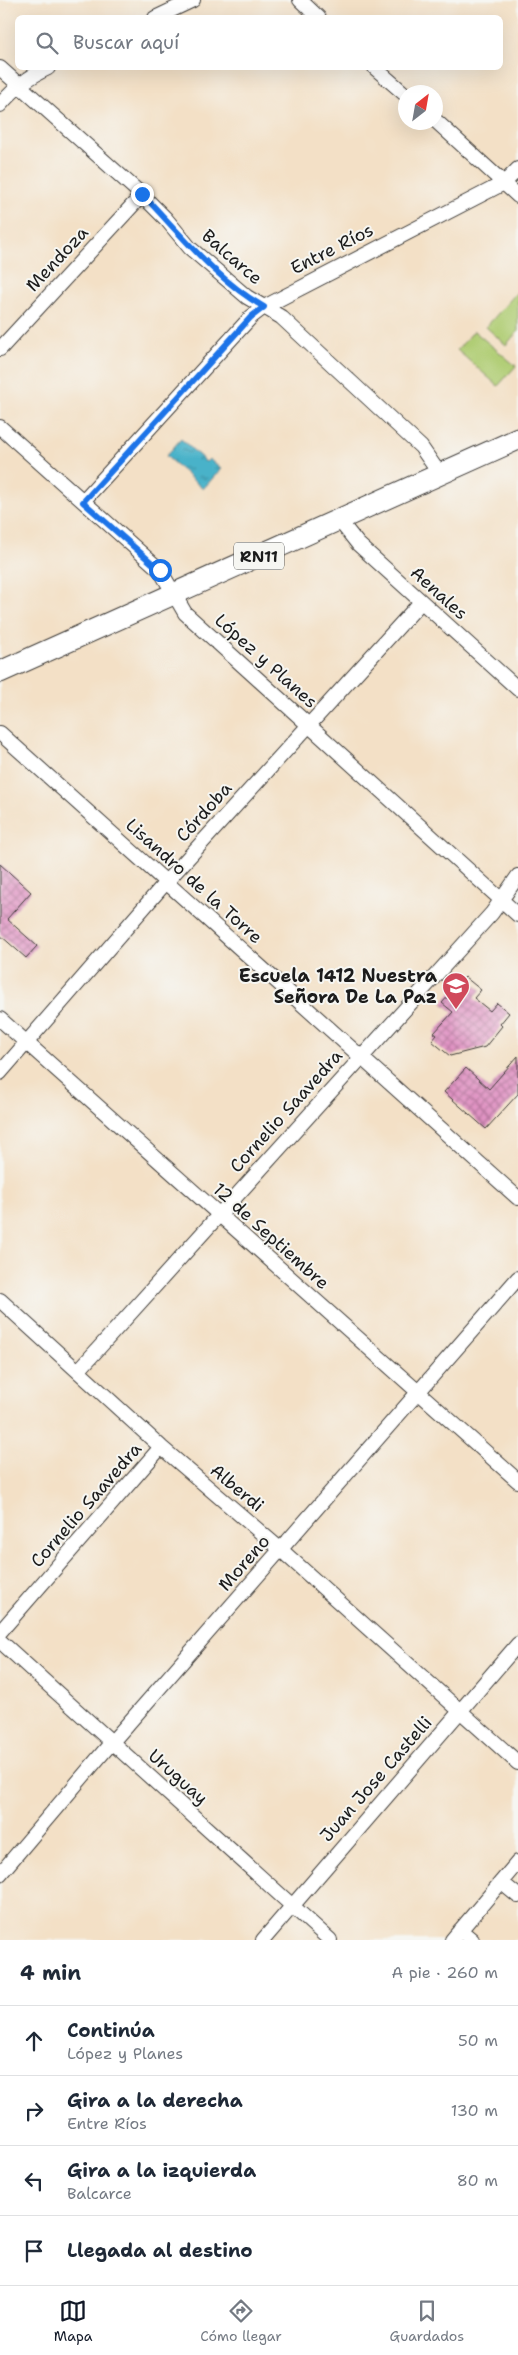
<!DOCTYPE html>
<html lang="es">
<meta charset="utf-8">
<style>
body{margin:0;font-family:"Shantell Sans",sans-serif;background:#f6f6f7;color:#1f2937}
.compass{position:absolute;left:398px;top:85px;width:45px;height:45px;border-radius:50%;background:#fff;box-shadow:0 5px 20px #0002;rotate:31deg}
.stop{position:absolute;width:15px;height:15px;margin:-11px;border:4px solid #1a73e8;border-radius:50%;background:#fff}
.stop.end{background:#1a73e8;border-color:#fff;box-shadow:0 1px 5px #0008}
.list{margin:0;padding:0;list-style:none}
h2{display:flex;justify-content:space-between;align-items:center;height:65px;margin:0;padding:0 20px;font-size:21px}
h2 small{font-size:16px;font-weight:400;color:#747a83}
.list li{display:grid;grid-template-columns:32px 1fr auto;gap:15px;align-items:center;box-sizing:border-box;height:70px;padding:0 20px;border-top:1px solid #e0e1e3}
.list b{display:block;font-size:19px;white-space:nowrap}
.list p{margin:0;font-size:16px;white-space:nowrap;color:#747a83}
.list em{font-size:16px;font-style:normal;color:#747a83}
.icon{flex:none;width:28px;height:28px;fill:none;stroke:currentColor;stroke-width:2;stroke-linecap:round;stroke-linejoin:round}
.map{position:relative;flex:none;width:518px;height:1940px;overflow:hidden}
.search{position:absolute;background:#fff;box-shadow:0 5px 20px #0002;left:15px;right:15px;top:15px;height:55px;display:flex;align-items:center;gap:12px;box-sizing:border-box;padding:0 18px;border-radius:8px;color:#747a83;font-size:19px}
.sheet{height:345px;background:#fff}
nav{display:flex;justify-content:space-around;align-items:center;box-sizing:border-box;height:70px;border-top:1px solid #e0e1e3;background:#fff;font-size:14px;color:#747a83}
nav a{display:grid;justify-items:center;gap:2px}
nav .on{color:#111827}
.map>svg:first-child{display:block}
.pitch{fill:#b0cd74;stroke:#667448}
.water{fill:url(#water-ripples);stroke:#336772}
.building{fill:url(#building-cross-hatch)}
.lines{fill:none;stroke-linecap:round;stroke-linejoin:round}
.street-casing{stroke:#3c3936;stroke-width:16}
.primary-casing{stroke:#3c3936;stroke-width:23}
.street{stroke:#fff;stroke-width:14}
.primary{stroke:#fff;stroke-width:21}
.route{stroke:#1a73e8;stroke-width:6}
.labels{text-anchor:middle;stroke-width:4;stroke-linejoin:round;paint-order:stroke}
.shield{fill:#f6f6f2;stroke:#5d5d5c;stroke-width:1}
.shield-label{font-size:16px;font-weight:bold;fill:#1c1c1c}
.street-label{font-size:18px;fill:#1c1c1c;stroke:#f6f6f2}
.poi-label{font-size:18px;font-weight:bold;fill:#1c1c1c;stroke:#f6f6f2;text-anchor:end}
</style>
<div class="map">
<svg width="518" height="1940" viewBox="0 0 518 1940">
<defs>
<pattern id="water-ripples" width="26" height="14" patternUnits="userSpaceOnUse" patternTransform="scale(1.25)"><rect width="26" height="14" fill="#4ab2c9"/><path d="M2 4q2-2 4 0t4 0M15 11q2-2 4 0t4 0" fill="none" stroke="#3d90a2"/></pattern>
<pattern id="building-cross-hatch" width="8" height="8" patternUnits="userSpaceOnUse" patternTransform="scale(1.25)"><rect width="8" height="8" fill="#e093c3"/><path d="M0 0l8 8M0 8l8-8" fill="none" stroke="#b5779e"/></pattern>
</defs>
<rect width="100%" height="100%" fill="#f6f6f2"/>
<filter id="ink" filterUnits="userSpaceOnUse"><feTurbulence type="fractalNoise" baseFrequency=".02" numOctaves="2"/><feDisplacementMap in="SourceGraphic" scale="10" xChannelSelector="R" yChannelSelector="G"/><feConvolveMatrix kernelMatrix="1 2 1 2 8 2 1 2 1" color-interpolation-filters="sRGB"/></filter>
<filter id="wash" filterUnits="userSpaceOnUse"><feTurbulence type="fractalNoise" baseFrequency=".0096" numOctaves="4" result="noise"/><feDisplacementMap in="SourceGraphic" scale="20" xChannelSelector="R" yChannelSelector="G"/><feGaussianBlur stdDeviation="1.12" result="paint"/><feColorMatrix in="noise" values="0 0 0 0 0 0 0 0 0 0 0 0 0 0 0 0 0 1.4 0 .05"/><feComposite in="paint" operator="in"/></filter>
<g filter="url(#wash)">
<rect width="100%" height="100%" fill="#f3e0c6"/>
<path class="pitch" d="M518 291V331L506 345 486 327Z
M474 331 516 366 498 386 457 350Z"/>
<path class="water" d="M181 439 206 462 209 459 221 469 203 489 166 456Z"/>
<g id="blocks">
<path class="building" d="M0 864 31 892 7 919 37 946 26 958 0 935Z
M465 977 481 990 474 998 490 1011 497 1003 509 1013 500 1024 502 1026 485 1047 450 1056 432 1041 437 1035 434 1033 453 1012 442 1003Z
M518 1056V1094L486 1129 444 1092 466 1068 489 1089Z"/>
</g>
</g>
<g filter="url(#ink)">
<use href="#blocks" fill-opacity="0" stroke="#3c3936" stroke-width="1"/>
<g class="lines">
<g class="street-casing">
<path id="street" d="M300 0 319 18
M155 18 193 0
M0 68 142 195 166 219 190 248 247 297 281 317 421 447 439 473
M375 68 406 95
M0 105C15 88 28 77 48 68
M436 121 518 196
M0 349 142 195
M0 427 160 570 185 613 518 915
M83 501 251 317 264 307 504 183 518 169
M339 520 358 544 518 689
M0 733 518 1198
M0 1019 518 1481
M0 1073 167 881 421 602
M0 1300 161 1447 280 1549 518 1763
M79 1370 492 913 518 876
M0 1632 161 1447
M0 1641 330 1940
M0 1874 112 1742 518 1278
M501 1882 518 1896
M460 1930 472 1940
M263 1940 518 1644
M452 1940 518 1862"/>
</g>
<g class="primary-casing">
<path id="primary" d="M0 672 518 439"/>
</g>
<use href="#street" class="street"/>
<use href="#primary" class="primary"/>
</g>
</g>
<g class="lines" filter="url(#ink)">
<path class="route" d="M142 194C181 234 215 279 264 307L251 317 83 502 160 570"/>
</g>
<defs>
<g id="school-pin" transform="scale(1.4375)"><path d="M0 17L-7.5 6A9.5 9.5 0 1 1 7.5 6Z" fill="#d1495b" stroke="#f6f6f2"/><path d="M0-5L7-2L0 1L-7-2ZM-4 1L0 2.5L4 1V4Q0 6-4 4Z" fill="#fff"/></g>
</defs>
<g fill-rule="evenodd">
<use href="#school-pin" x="456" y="986"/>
</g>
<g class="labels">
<rect class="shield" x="234" y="542.5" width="50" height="27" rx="4"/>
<g class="shield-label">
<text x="259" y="562">RN11</text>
</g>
<g class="street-label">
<text transform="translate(332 249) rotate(-27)" y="6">Entre Ríos</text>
<text transform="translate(232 257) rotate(41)" y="6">Balcarce</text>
<text transform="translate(57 259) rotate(-47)" y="6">Mendoza</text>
<text transform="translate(439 593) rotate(42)" y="6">Aenales</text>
<text transform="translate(266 661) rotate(42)" y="6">López y Planes</text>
<text transform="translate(204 812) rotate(-48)" y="6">Córdoba</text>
<text transform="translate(194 881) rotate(42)" y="6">Lisandro de la Torre</text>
<text transform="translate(286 1111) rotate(-48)" y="6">Cornelio Saavedra</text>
<text transform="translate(271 1236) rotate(42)" y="6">12 de Septiembre</text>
<text transform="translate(237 1488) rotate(40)" y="6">Alberdi</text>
<text transform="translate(86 1505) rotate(-49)" y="6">Cornelio Saavedra</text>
<text transform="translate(244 1563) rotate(-49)" y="6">Moreno</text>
<text transform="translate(178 1777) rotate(42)" y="6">Uruguay</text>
<text transform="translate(376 1779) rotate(-49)" y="6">Juan Jose Castelli</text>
</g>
<g class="poi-label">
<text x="437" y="982">Escuela 1412 Nuestra<tspan x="437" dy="21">Señora De La Paz</tspan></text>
</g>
</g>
</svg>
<svg class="compass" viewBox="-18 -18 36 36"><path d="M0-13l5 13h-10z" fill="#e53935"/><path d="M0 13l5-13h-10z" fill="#747a83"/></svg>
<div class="stop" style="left:160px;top:570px"></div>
<div class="stop end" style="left:142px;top:194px"></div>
<div class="search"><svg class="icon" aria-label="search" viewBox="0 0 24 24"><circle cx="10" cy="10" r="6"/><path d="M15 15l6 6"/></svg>Buscar aquí</div>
</div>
<section class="sheet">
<h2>4 min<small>A pie · 260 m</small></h2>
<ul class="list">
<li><svg class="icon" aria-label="ahead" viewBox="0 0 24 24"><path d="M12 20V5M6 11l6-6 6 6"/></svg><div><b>Continúa</b><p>López y Planes</p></div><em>50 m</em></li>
<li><svg class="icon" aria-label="right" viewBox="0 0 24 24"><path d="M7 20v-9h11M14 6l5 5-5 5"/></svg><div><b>Gira a la derecha</b><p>Entre Ríos</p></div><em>130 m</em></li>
<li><svg class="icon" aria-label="left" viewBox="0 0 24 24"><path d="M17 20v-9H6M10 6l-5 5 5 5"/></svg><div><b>Gira a la izquierda</b><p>Balcarce</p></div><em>80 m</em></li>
<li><svg class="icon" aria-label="arrive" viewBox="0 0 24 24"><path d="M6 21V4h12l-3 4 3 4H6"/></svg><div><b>Llegada al destino</b></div></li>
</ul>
</section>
<nav>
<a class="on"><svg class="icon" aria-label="map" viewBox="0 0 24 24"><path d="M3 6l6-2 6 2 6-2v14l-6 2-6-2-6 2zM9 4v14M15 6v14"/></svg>Mapa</a>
<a><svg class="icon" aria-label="directions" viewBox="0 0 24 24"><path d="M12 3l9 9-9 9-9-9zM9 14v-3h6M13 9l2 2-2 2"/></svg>Cómo llegar</a>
<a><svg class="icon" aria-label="saved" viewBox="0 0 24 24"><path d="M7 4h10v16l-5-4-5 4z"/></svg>Guardados</a>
</nav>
